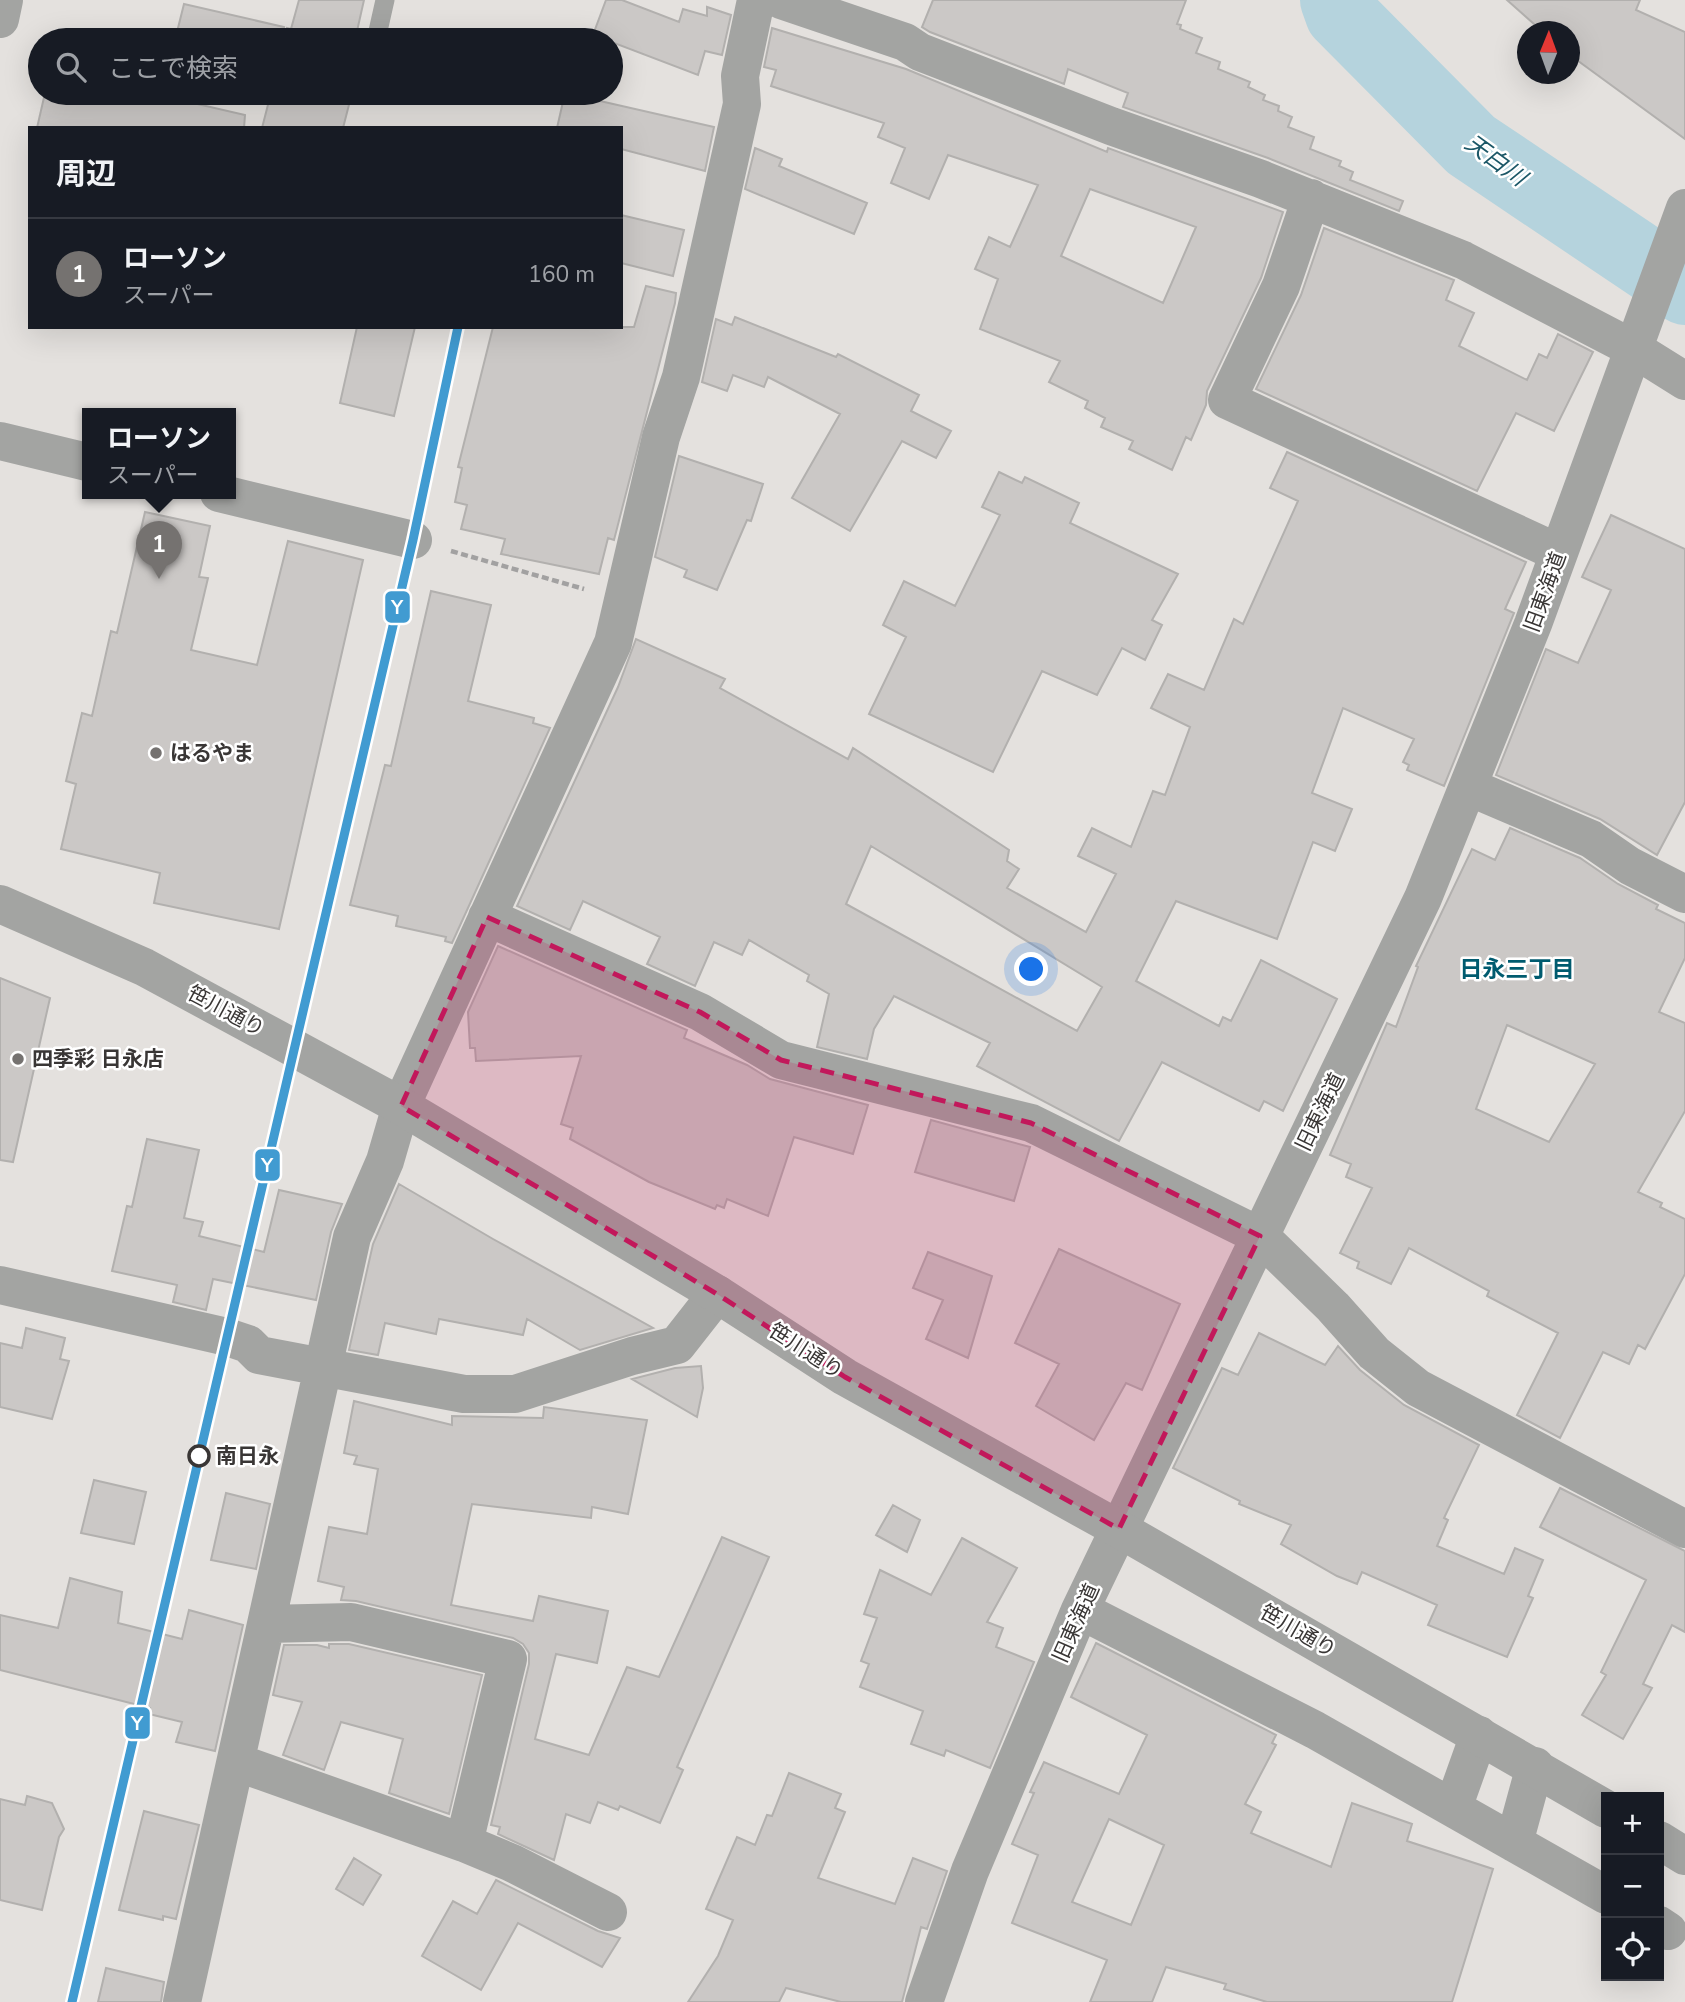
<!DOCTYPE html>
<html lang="ja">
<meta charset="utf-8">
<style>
body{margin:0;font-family:"Nunito Sans","Noto Sans JP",sans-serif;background:#20242c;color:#f1f3f6}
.controls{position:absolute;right:21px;bottom:21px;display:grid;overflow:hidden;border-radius:0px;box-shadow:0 7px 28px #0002}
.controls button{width:63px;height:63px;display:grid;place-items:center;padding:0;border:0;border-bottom:2px solid #363941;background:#171b24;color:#f1f3f6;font:35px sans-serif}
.compass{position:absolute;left:1517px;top:21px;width:63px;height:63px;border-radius:50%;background:#171b24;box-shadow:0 7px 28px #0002;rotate:1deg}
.you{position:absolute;left:1032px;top:970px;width:24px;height:24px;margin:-18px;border:5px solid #fff;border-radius:50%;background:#1a73e8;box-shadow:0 0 0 10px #1a73e833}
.badge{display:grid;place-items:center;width:46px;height:46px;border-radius:50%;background:#757270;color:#fff;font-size:23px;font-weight:700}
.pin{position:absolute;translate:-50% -58px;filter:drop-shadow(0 2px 4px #0008)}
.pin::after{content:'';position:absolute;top:37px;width:24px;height:21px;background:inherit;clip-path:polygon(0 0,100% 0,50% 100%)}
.popup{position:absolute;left:82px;top:408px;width:154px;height:91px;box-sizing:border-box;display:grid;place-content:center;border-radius:0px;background:#171b24;filter:drop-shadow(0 2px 5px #0005);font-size:23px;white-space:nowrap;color:#9ea1a6}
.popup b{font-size:26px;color:#f1f3f6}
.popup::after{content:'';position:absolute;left:50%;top:100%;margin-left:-14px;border:14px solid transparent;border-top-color:#171b24}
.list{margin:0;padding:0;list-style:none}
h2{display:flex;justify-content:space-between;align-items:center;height:91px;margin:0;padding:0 28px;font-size:30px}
h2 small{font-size:23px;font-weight:400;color:#9ea1a6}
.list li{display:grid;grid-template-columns:46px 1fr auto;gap:21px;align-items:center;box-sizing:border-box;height:112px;padding:0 28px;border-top:2px solid #363941}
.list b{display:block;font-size:26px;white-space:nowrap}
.list p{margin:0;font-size:23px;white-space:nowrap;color:#9ea1a6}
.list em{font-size:23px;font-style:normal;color:#9ea1a6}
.icon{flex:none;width:38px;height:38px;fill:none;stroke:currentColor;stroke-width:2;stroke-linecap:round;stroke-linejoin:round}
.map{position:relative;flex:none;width:1685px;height:2002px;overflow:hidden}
.search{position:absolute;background:#171b24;box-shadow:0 7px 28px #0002;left:28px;top:28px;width:595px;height:77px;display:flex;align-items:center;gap:18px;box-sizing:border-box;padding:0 24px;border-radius:38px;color:#9ea1a6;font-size:26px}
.panel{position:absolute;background:#171b24;box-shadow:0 7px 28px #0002;left:28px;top:126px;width:595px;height:203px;border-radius:0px}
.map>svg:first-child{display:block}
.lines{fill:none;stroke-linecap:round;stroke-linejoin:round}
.river{stroke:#b5d3dd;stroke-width:72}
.building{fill:#cbc8c6;stroke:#b2b0ae;stroke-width:2;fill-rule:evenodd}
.path{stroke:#a2a1a1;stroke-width:4.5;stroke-dasharray:7 3.5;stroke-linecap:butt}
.service{stroke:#a3a4a2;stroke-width:19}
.minor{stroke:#a3a4a2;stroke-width:38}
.tertiary{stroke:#a3a4a2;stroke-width:38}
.rail-1-casing{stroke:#fff;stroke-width:14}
.rail-1{stroke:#419bd1;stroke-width:9}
.marked{fill:#c2185b;fill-opacity:0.2;stroke:#c2185b;stroke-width:5;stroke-dasharray:14 9;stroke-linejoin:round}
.poi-dot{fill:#757270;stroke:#fff;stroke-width:2.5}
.stop-dot{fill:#fff;stroke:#393635;stroke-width:3.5}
.labels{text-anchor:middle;stroke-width:5;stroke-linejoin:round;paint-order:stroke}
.street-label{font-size:21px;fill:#393635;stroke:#fff}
.poi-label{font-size:21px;font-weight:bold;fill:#393635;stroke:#fff;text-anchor:start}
.stop-label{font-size:21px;font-weight:bold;fill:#393635;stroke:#fff;text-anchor:start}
.water-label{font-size:23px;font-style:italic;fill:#1b5767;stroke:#fff}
.neighbourhood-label{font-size:23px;font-weight:bold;fill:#005b6f;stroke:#fff}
.line-badge{stroke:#fff;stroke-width:2.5}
.badge-label{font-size:19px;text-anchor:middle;font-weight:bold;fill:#fff}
</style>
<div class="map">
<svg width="1685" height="2002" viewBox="0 0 1685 2002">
<rect width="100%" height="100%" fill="#e4e1de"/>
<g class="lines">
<path class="river" d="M1336 0 1341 14 1471 145 1685 289"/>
</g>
<path class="building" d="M299 0H364L355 40H284L287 28 291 29Z
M606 0H622L679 22 683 9 707 16V7L731 15 722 55 705 51 698 75 593 35Z
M933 0H1186L1177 24 1181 25 1180 29 1202 38 1196 53 1220 62 1218 69 1250 82 1248 87 1265 95 1263 100 1279 106 1278 111 1292 117 1288 127 1314 137 1310 149 1341 161 1339 166 1353 172 1350 180 1403 201 1399 211 1268 158 1123 107 1128 93 1068 69 1064 84 930 32 922 27Z
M1507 0H1640L1636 10 1685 32V139L1570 55V32H1543Z
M184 4 284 27 282 40H175Z
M772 28 906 69 1107 152 1108 148 1283 212 1261 278 1207 391 1206 405 1191 440 1186 437 1172 470 1129 449 1133 441 1101 427 1105 418 1085 408 1088 401 1049 382 1060 361 980 329 998 279 975 269 989 237 1010 247 1038 185 948 155 929 199 891 183 905 148 878 137 884 123 771 86 776 70 764 67ZM1090 189 1196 227 1163 303 1061 256Z
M45 93H150L245 115 244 128H37Z
M271 93H352L343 128H262Z
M565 93 714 127 705 171 621 149V128H557Z
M755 148 782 159 779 166 867 203 854 234 745 189Z
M621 215 684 230 673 276 621 263Z
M1324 228 1454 280 1446 300 1474 313 1459 346 1527 380 1539 354 1547 358 1558 334 1593 352 1554 431 1516 413 1477 491 1256 389 1301 295Z
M646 286 676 293 675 303 614 540 608 538 599 574 501 554 505 539 461 529 467 505 455 502 462 468 458 467 493 327H634Z
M735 317 836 357 838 354 919 395 911 411 951 431 936 458 902 441 850 531 792 498 840 414 768 377 764 387 733 375 727 391 702 382 716 319 732 325Z
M357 327H415L394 416 340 403Z
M1287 452 1526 562 1505 609 1514 613 1444 786 1407 770 1409 765 1403 762 1414 739 1343 708 1312 793 1352 809 1335 851 1313 842 1277 939 1176 901 1136 981 1219 1026 1223 1017 1231 1021 1261 960 1337 999 1283 1111 1264 1101 1259 1111 1162 1062 1119 1141 977 1066 990 1043 894 996 874 1029 867 1059 817 1047 829 994 807 981 809 975 749 940 742 955 714 942 695 986 647 964 660 937 583 901 570 930 517 906 618 687 636 639 725 679 720 688 848 759 853 748 1009 850 1007 861 1019 869 1007 888 1086 932 1116 874 1078 856 1092 828 1131 847 1153 791 1165 795 1190 727 1151 708 1168 674 1204 690 1234 619 1243 624 1298 501 1270 488ZM871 846 1102 987 1077 1031 846 904Z
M679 456 763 484 751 521 747 520 717 590 684 577 687 570 655 557Z
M999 472 1022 483 1025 477 1079 503 1070 523 1178 574 1152 620 1162 625 1145 660 1122 648 1097 695 1042 671 993 772 869 714 906 637 883 625 904 581 955 606 1000 515 982 507Z
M145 512 210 526 199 577 208 578 191 650 257 665 288 541 363 560 279 929 154 903 160 873 61 849 76 784 66 781 82 713 92 716 111 631 117 633Z
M1611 515 1685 549V802L1657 855 1600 819 1496 775 1546 649 1578 663 1611 590 1582 577Z
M431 591 491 605 468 701 534 718 533 723 550 728 452 943 445 941 446 937 396 926 398 916 350 905 385 765 391 766Z
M1510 828 1580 858 1618 884 1658 905 1656 909 1685 923V958L1659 1012 1685 1023V1111L1638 1192 1662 1203 1660 1207 1685 1219V1274L1645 1349 1638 1345 1629 1364 1603 1352 1560 1438 1517 1415 1558 1333 1487 1296 1489 1291 1409 1248 1391 1284 1357 1268 1359 1262 1340 1253 1372 1188 1346 1177 1351 1164 1330 1155 1387 1023 1396 1027 1418 967 1416 966 1472 849 1495 860ZM1507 1025 1595 1064 1549 1142 1476 1109Z
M498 946 687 1030 684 1038 747 1065 770 1079 868 1105 853 1154 794 1137 768 1216 727 1199 724 1208 717 1205 715 1209 649 1182 570 1139 573 1128 561 1124 581 1056 476 1061 475 1048H470L468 1012Z
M0 978 50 998 13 1162 0 1160Z
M931 1120 1030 1147 1014 1201 915 1172Z
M147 1139 199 1150 184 1218 203 1222 199 1236 264 1252 279 1190 342 1204 331 1232 316 1300 213 1279 206 1310 173 1302 177 1285 112 1271 127 1206 132 1207Z
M399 1184 493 1239 653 1328 580 1350 527 1319 523 1335 439 1319 436 1334 385 1323 378 1355 349 1350 373 1244Z
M1059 1249 1180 1304 1142 1390 1126 1383 1094 1440 1036 1406 1059 1364 1015 1343Z
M928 1252 992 1276 968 1358 926 1339 943 1300 913 1288Z
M26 1328 65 1338 60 1359 69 1361 52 1419 0 1407V1343L22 1348Z
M1259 1333 1325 1365 1338 1346 1360 1370 1404 1405 1479 1445 1444 1518 1448 1520 1437 1546 1504 1574 1515 1548 1543 1560 1528 1596 1533 1598 1507 1657 1428 1625 1437 1605 1362 1572 1357 1584 1337 1576 1281 1544 1291 1525 1239 1504 1240 1501 1173 1468 1222 1368 1238 1375Z
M701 1366 703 1388 697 1417 632 1379 675 1368Z
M354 1401 452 1425V1416L543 1418 544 1407 647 1420 628 1514 592 1507 591 1518 472 1504 451 1605 533 1621 539 1596 608 1611 597 1663 556 1654 535 1739 589 1755 627 1667 659 1677 722 1537 769 1557 677 1767 683 1770 660 1823 620 1806 618 1810 598 1802 590 1823 566 1814 554 1860 498 1834 500 1827 491 1825 529 1664V1653L523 1644 513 1638 356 1601 341 1600 344 1587 318 1581 329 1527 367 1534 378 1469 354 1464 357 1456 344 1453Z
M94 1480 146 1492 134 1544 81 1533Z
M1560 1488 1685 1551V1632L1672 1625 1643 1684 1652 1688 1623 1739 1582 1715 1606 1675 1601 1672 1646 1580 1540 1527Z
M226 1493 270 1504 256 1569 211 1560Z
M893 1505 920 1520 907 1552 876 1535Z
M962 1538 1017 1568 987 1622 1003 1628 996 1647 1034 1662 990 1768 946 1750 944 1756 911 1744 923 1711 860 1687 869 1664 861 1661 877 1618 864 1614 880 1570 931 1595Z
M70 1578 122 1592 118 1623 182 1639 189 1610 243 1625 215 1751 176 1742 182 1722 149 1714 150 1708 0 1670V1615L58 1628Z
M1096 1643 1276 1735 1272 1743 1276 1745 1245 1804 1261 1812 1251 1833 1331 1867 1352 1803 1412 1824 1407 1841 1493 1869 1452 2002H1267L1224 1989 1226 1984 1166 1967 1152 2002H1090L1107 1960 1012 1923 1038 1855 1012 1844 1034 1793 1030 1792 1044 1762 1119 1794 1147 1735 1071 1697ZM1109 1819 1164 1845 1131 1925 1072 1902Z
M329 1644H349L482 1675 449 1814 389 1793 403 1739 341 1722 324 1770 283 1755 302 1702 273 1695 284 1645H317L329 1648Z
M789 1773 841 1794 835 1808 845 1812 818 1878 895 1904 913 1858 947 1871 927 1929 921 1927 902 2002H841L786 1988 779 2002H688L718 1956 733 1920 706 1909 737 1837 755 1845 767 1815 772 1816Z
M27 1796 52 1803 64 1829 59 1837 42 1910 0 1900V1799L25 1805Z
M144 1811 199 1825 176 1919 163 1916V1920L119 1910Z
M354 1858 381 1875 363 1905 336 1889Z
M496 1880 598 1931 620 1938 602 1967 518 1923 481 1990 422 1956 453 1901 477 1914Z
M106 1968 164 1982 161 2002H98Z"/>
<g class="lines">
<path class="path" d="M451 551 584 589"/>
<path class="service" d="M376 40 385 0"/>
<path class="minor" d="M781 0 905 42 920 52 1111 126 1261 179 1463 260 1634 349 1685 381
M1311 198 1281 286 1227 400 1559 553
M0 441 87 462
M219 493 413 540
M1469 787 1591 839 1630 866 1685 894
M487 917 700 1012 781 1060 1031 1123 1260 1236 1333 1307 1374 1353 1418 1388 1685 1529
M0 1285 227 1337 248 1344 259 1355 464 1394H515L632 1356 677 1345 717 1294
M1080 1610 1315 1730 1606 1895
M266 1624 351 1622 508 1659 464 1843
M236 1762 464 1843 512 1863 608 1912
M1453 1808 1479 1735
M1514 1843 1535 1766
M1659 1925 1668 1931
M182 2002 352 1237 385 1161 401 1106 613 643 661 437 681 377 742 104 740 76 756 0
M924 2002 970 1871 1080 1610 1423 898 1533 624 1685 208"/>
<path class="tertiary" d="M0 19 4 0
M0 904 144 967 401 1106 717 1294 845 1377 1119 1529 1606 1809
M1659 1840 1685 1856"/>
<g class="rail-1-casing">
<path id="rail-1" d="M72 2002 413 540 458 327"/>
</g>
<use href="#rail-1" class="rail-1"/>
</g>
<path class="marked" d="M487 917 700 1012 781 1060 1031 1123 1260 1236 1119 1529 845 1377 717 1294 401 1106Z"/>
<g class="poi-dot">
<circle cx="156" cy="753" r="7"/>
<circle cx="18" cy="1059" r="7"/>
</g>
<circle class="stop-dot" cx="199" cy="1456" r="10"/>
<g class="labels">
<g class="street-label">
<text transform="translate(1545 592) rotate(-70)" y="7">旧東海道</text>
<text transform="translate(226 1011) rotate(28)" y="7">笹川通り</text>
<text transform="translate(1320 1112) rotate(-64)" y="7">旧東海道</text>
<text transform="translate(806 1351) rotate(33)" y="7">笹川通り</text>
<text transform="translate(1076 1623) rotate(-66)" y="7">旧東海道</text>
<text transform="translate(1298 1631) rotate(30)" y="7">笹川通り</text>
</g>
<g class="poi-label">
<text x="170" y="760">はるやま</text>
<text x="32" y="1066">四季彩 日永店</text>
</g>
<g class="stop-label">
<text x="216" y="1463">南日永</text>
</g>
<g class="water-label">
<text transform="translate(1496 160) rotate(36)" y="8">天白川</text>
</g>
<g class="neighbourhood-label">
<text x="1517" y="977">日永三丁目</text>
</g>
</g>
<g class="line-badge">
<rect x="384" y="590" width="27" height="34" rx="7" fill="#419bd1"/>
<rect x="254" y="1148" width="27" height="34" rx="7" fill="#419bd1"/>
<rect x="124" y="1706" width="27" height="34" rx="7" fill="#419bd1"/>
</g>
<g class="badge-label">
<text x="397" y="614">Y</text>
<text x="267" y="1172">Y</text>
<text x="137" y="1730">Y</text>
</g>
</svg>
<div class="controls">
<button>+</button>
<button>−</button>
<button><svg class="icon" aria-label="locate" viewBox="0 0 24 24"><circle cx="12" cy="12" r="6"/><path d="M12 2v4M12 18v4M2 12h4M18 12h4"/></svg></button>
</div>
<svg class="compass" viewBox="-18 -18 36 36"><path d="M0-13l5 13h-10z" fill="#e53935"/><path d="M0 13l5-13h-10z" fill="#9ea1a6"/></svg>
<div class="you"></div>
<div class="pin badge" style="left:159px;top:579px">1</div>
<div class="popup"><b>ローソン</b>スーパー</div>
<div class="search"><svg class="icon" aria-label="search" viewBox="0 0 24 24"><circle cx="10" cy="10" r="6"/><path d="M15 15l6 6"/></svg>ここで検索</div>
<section class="panel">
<h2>周辺<small></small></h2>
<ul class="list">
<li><span class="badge">1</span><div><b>ローソン</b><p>スーパー</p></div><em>160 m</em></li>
</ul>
</section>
</div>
